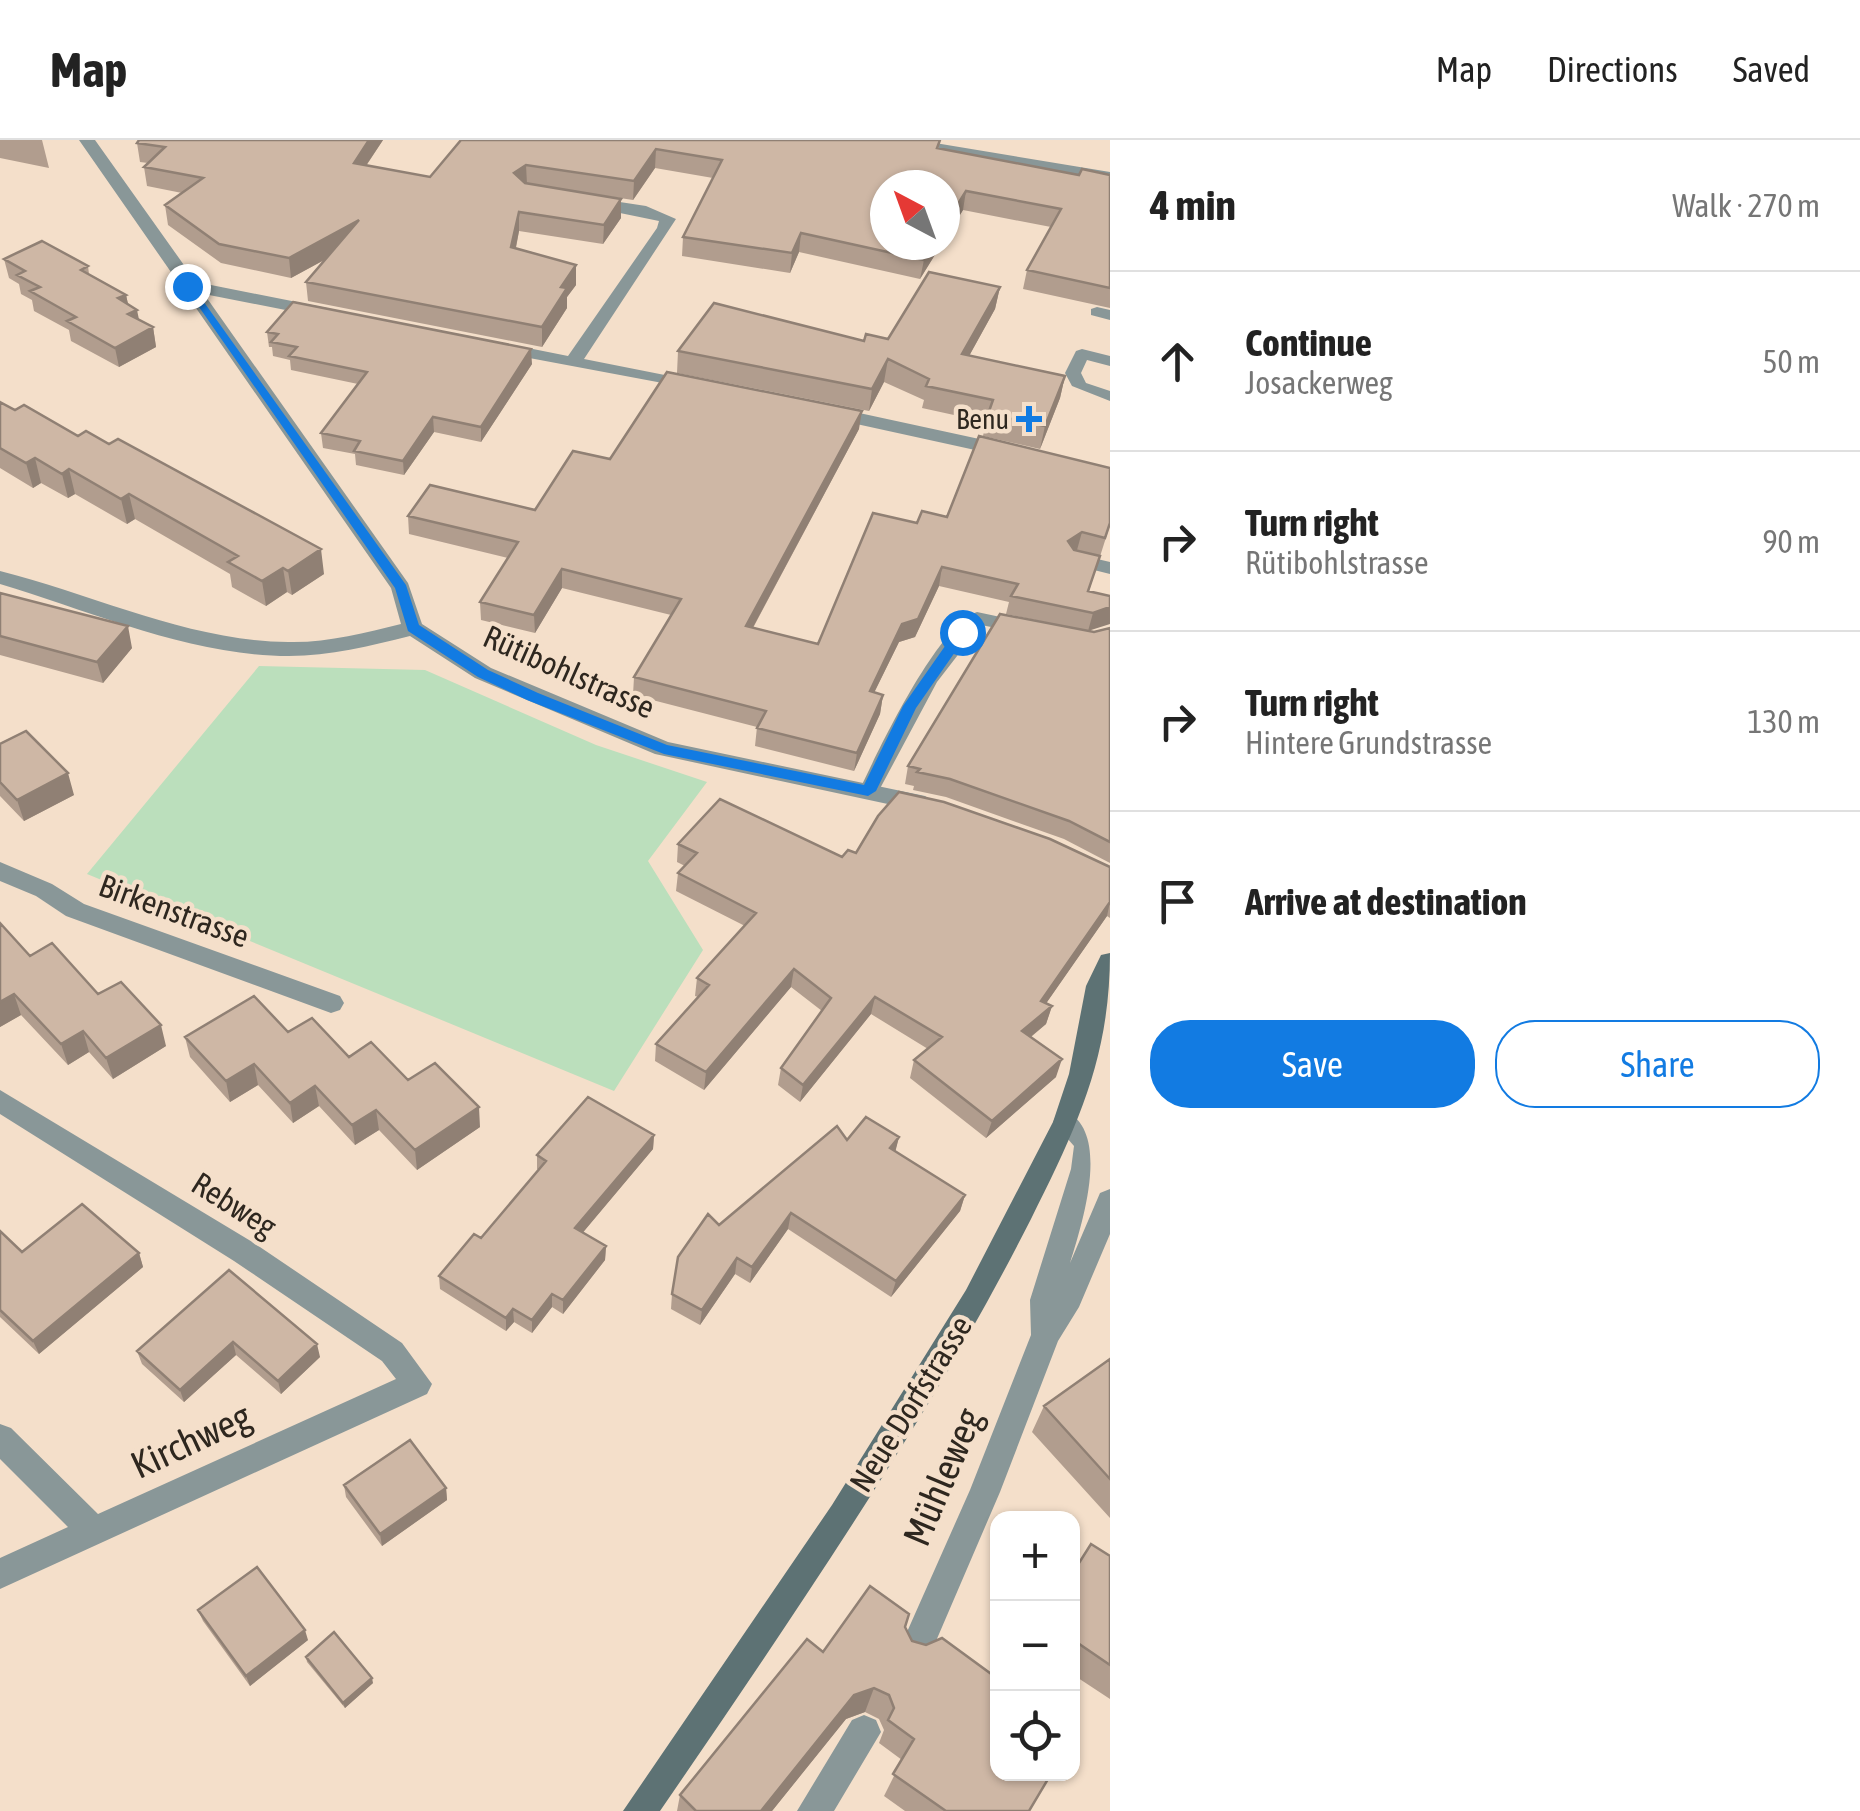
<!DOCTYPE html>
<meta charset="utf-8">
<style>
body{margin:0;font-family:"Asap Condensed",sans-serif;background:#f6f6f6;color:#222}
.controls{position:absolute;right:30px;bottom:30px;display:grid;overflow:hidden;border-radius:20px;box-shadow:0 2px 8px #0004}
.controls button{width:90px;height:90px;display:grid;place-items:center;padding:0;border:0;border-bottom:2px solid #e0e0e0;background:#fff;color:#222;font:50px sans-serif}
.compass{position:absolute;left:870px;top:30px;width:90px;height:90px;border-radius:50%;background:#fff;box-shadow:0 2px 8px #0004;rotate:319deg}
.stop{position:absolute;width:30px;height:30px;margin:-22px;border:8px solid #127be2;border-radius:50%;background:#fff}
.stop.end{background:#127be2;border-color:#fff;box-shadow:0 2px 10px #0008}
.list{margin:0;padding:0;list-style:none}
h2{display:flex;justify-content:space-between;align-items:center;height:130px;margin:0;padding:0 40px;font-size:42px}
h2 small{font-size:32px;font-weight:400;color:#767676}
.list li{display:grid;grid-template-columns:65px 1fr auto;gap:30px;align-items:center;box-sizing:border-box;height:180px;padding:0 40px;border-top:2px solid #e0e0e0}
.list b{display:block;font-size:38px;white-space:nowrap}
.list p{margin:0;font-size:32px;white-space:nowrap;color:#767676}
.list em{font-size:32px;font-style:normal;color:#767676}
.actions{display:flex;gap:20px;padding:30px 40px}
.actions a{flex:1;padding:22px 0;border:2px solid #127be2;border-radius:40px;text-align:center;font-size:35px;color:#127be2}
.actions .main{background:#127be2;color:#fff}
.icon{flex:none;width:55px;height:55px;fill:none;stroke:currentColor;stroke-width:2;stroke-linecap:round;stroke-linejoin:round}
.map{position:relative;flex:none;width:1110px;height:1671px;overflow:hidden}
header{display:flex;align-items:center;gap:60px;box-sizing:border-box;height:140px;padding:0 50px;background:#fff;border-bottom:2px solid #e0e0e0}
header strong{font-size:48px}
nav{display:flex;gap:55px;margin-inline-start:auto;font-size:35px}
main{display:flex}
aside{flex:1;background:#fff}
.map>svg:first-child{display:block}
.green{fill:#bbdfbc}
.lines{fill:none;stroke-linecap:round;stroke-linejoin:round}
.lane{fill:#899798;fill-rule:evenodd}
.street{fill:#899798;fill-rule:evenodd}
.secondary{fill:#5d7274;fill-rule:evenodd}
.wall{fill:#b19d8e}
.shaded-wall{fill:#908074}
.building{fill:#ceb7a5;stroke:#908074;stroke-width:2.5}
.route{fill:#127be2}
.poi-dot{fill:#127be2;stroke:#f4dfca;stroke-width:4}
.labels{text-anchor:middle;stroke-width:9;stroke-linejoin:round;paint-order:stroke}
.far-poi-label{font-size:28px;fill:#2e271f;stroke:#f4dfca;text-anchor:end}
.street-label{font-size:32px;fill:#2e271f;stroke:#f4dfca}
.near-street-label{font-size:38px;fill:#2e271f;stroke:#f4dfca}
</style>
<header>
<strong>Map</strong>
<nav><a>Map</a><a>Directions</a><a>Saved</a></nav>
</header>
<main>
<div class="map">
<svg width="1110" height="1671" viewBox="0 0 1110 1671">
<rect width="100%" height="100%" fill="#f4dfca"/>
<path class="green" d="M259 526 425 530 596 605 707 642 648 721 703 810 614 951 87 734Z"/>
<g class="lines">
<path class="lane" d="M1097 167 1110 170V180L1091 175V169Z
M1082 209 1110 216V226L1087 220 1081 233 1086 243 1110 251V261L1072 246 1065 233 1076 211Z
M1076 414 1110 422V434L1070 424 1067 420Z
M977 472 1029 483 1031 487 1022 493 981 485 937 542 876 656H862L859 651C878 611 937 486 977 472Z"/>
<path class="street" d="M79 0H95L196 142 327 168V176L321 177 204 154 408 443 422 484 491 528 668 602 925 656 937 664 933 670 925 672 655 614 475 538 410 496C370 506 330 516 289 516 191 516 93 472 0 444V431C95 455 189 501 288 502 327 503 364 493 401 484L391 448Z
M881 0H917L1110 32V42L889 5Z
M587 57 646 66 676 79 584 219 700 242V250L498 212 489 207 498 202 568 216 657 88 659 81 581 65V59Z
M827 266 1007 305 1017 311 1007 317 820 276V268Z
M0 722 52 744 84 764 340 856 344 863 340 870 331 873 66 776 36 756 0 741Z
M0 950 254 1103 402 1203 432 1244 427 1254 0 1449V1418L68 1387 0 1319V1284L11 1288 98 1374 396 1239 382 1221 234 1121 0 974Z
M1066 971C1110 993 1084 1078 1070 1123L1100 1053 1110 1049V1094L1079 1167 1058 1201 1000 1352 927 1522 915 1526 903 1522 899 1510 970 1350 1031 1195 1030 1160 1071 1029 1074 1006 1053 982 1057 974Z
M864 1575 876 1580 881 1592 834 1671H797L852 1580Z"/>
<path class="secondary" d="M1110 813C1110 918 1077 987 1031 1079 999 1142 965 1203 928 1264 843 1403 752 1537 660 1671H623L832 1365 966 1150 1053 982 1069 934 1086 846 1101 815Z"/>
</g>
<path class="wall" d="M0 0H42L49 28 0 18Z
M383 0 366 26 430 37 461 0H943H940L939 8 1079 35H1110V168L1023 149 1027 130 1051 87 963 70 945 99V45L885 105H941L920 139 799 112 790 133 682 116 683 97 713 38 655 28 633 60 600 55 621 59V78L603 104 519 91 516 108 576 145 567 157V168L542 207 308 161 306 142 326 119 291 138 221 123 168 85 165 65 182 53 147 46 144 27 148 23 140 22 137 3Z
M4 119 88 126 89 134 126 155 128 164 139 180 153 187 156 207 119 227 71 201 69 190 34 171 32 160 21 154 19 144 9 138Z
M1000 147 995 169 969 216 1065 236 1060 258 1040 309 983 296 986 282 922 268 924 260 884 242 869 271 677 233 678 211 888 199Z
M267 192 532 224 481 302 434 292 404 335 356 325 355 314 323 308 321 293 358 244 291 230 290 220 273 216 272 207H269Z
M0 262 324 434 292 455 287 452 266 466 232 447 230 434 135 379 127 384 75 354 68 358 41 343 33 348 0 328Z
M859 289 753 488 818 504 917 383 947 377 1110 385 1089 451 1110 456 1088 491 1006 474 1009 462 939 446 915 497 899 502 874 553 883 555 880 574 854 631 755 606 757 587 633 555 634 537 671 475 562 448 535 493 481 480 480 462 508 418 409 394 408 376 535 370 610 319Z
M0 453 132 508 103 543 0 515Z
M1110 488V723L1064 699 946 657 913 650 914 646 905 644 908 626 1094 492Z
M0 604 74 655 24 681 0 656Z
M678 704 842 717 856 713 1110 727V778L1107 776 1046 863 1052 866 1046 884 1031 897 1056 937 986 998 910 938 914 920 928 909 871 874 800 962 778 945 781 928 822 871 791 847 704 950 655 921 656 904 698 857 695 856 697 838 745 786 676 751 678 733 685 726 677 722Z
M0 783 30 816 98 854 166 906 113 939 89 912 68 925 21 875 0 887Z
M288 892 408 940 480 987 417 1030 379 990 355 1005 319 966 293 983 258 945 230 962 190 917 185 897Z
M654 995 653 1009 582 1093 606 1106 605 1120 563 1174 552 1167 532 1193 514 1182 506 1191 440 1149 439 1136 481 1098 539 1030 537 1029V1015Z
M899 997 895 1011 965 1055 960 1071 891 1157 788 1089 750 1143 735 1134 700 1185 671 1169 672 1154 847 1000Z
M0 1091 22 1112 139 1113 143 1127 39 1214 0 1177Z
M229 1130 320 1217 281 1254 236 1215 184 1262 142 1224 137 1211Z
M1110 1219V1378L1032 1292 1044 1266Z
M344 1345 446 1348 447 1360 382 1406 346 1357Z
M1110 1416V1559L1072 1534V1434Z
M198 1470 308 1500 250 1546 203 1481Z
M905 1487 912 1501 1029 1671H905L884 1656 902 1620 879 1603 884 1590 879 1579 865 1572 846 1579 772 1671H677L680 1655 823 1512Z
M306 1517 373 1543 345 1568 307 1522Z"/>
<path class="shaded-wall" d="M369 0H383L355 42 354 23Z
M656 9 655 28 633 60 634 41Z
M526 25 527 44 514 33Z
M966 51 963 70 945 99V85Z
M621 59V78L603 104 604 85Z
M519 72V91L512 126 511 107Z
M359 80 361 100 291 138 289 118Z
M801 93 799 112 790 133 792 113Z
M933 105H941L920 139 924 120Z
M576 125V145L567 157V168L542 207V187L561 147Z
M1000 147 995 169 958 236 962 214Z
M126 155 130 173 137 170 141 189 118 158Z
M153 187 156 207 119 227 115 208Z
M531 209 532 224 481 302V287Z
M888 219 884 242 869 271 872 249Z
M1065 236 1060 258 1040 309 1045 286Z
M862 271 859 289 744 504 746 486Z
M433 277 434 292 404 335 403 321Z
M35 318 41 343 33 348 26 323Z
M69 329 75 354 68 358 62 334Z
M129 354 135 379 127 384 121 359Z
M1082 392 1077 410 1063 419 1068 401Z
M321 409 324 434 292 455 288 431Z
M942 427 939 446 915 497 899 502 866 569 870 551 902 484Z
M283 428 287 452 266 466 262 441Z
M562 429V448L535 493 534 475Z
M1110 467V484L1088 491 1093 473Z
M128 486 132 508 103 543 97 522Z
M883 555 880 574 854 631 857 613Z
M68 633 74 655 24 681 17 660Z
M1110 762 1107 776 1036 878 1041 861Z
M794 829 791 847 704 950 706 932Z
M14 854 21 875 0 887V862Z
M875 857 871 874 800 962 803 945Z
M1052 866 1046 884 1017 908 1022 891Z
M161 885 166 906 113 939 106 918Z
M83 891 89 912 68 925 61 904Z
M1062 919 1056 937 986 998 992 981Z
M254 924 258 945 230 962 226 941Z
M315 946 319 966 293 983 290 963Z
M479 967 480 987 417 1030 415 1010Z
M376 970 379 990 355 1005 352 985Z
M654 995 653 1009 575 1102V1088Z
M899 997 895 1013 890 1008Z
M965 1055 960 1071 891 1157 896 1141Z
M791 1073 788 1089 750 1143 752 1127Z
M606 1106 605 1120 563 1174V1160Z
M139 1113 143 1127 39 1214 33 1201Z
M737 1118 735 1134 700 1185 702 1170Z
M552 1154V1167L532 1193V1180Z
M513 1169 514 1182 506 1191V1178Z
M233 1202 236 1215 184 1262 180 1250Z
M317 1204 320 1217 281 1254 278 1241Z
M446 1348 447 1360 382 1406 380 1394Z
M305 1490 308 1500 250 1546 246 1536Z
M372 1538 373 1543 345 1568 343 1563Z
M874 1548 865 1572 846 1579 772 1671H761L854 1555Z"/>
<path class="building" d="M139 0H369L354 23 430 37 461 0H940L937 8 1079 35 1082 29 1110 35V148L1027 130 1061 69 966 51 945 85V45H885V105H933L924 120 801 93 792 113 683 97 722 20 656 9 634 41 526 25 514 33 525 43 621 59 604 85 519 72 511 107 576 125 561 147 567 148 542 187 306 142 359 80 289 118 219 104 165 65 203 38 144 27 165 7 137 3Z
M42 101 88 126 81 130 126 155 118 158 137 170 128 174 153 187 115 208 67 181 76 177 30 151 40 147 17 135 25 131 4 119Z
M929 132 1000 147 962 214 1065 236 1045 286 988 274 993 260 926 246 929 239 888 219 872 249 678 211 714 163 864 201 866 194 888 199Z
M293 162 531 209 481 287 433 277 403 321 354 311 360 301 321 293 367 232 289 216 297 207 271 202 278 194 267 192Z
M667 232 862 271 746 486 818 504 873 373 917 383 922 371 947 377 979 296 1110 328V383L1105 398 1082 392 1068 401 1074 410 1100 416 1088 451 1110 456V467L1093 473 1011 456 1018 444 942 427 918 479 902 484 870 551 883 555 857 613 757 588 766 571 634 537 681 459 562 429 534 475 480 462 518 402 408 376 430 345 535 370 573 311 610 319Z
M0 262 15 270 24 265 78 296 86 291 109 304 118 299 321 409 288 431 283 428 262 441 228 422 238 416 129 354 121 359 69 329 62 334 35 318 26 323 0 308Z
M0 453 128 486 97 522 0 496Z
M1000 474 1094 492 1110 488V702L1069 681 950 639 917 632 920 629 908 626Z
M26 591 68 633 17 660 0 642V604Z
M899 652 944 662 1050 699 1110 727V762L1041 861 1052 866 1022 891 1062 919 992 981 914 920 942 897 875 857 803 945 781 928 831 858 794 829 706 932 656 904 709 845 697 838 756 773 678 733 697 713 678 704 720 659 842 717 848 710 856 713 878 676Z
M0 783 30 816 52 803 98 854 121 842 161 885 106 918 83 891 61 904 14 854 0 862Z
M254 856 288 892 312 878 349 917 371 902 408 940 435 923 479 967 415 1010 376 970 352 985 315 946 290 963 254 924 226 941 185 897Z
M588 957 654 995 575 1088 606 1106 563 1160 552 1154 532 1180 513 1169 506 1178 439 1136 474 1094 481 1098 546 1021 537 1015Z
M866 977 899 997 890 1008 965 1055 896 1141 791 1073 752 1127 737 1118 702 1170 672 1154 678 1117 708 1074 719 1085 837 986 847 1000Z
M82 1064 139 1113 33 1201 0 1170V1091L22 1112Z
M229 1130 317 1204 278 1241 233 1202 180 1250 137 1211Z
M1110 1219V1339L1044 1266Z
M410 1300 446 1348 380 1394 344 1345Z
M1091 1404 1110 1416V1525L1072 1499V1434Z
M257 1427 305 1490 246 1536 198 1470Z
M870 1446 909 1474 905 1487 912 1501 926 1505 942 1498 998 1539V1634H1051L1029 1671H946L893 1634 914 1599 888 1580 894 1568 889 1555 874 1548 854 1555 761 1671H696L680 1655 807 1499 823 1512Z
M334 1492 372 1538 343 1563 306 1517Z"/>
<path class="route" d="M183 144H191L406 445 419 485 488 530 538 553 667 605 864 645 903 566 957 489 969 492 916 568 876 651 868 656 664 614 527 560 478 537 408 491 395 448Z"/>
<path class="poi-dot" d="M1024 264h10v10h10v10h-10v10h-10v-10h-10v-10h10z"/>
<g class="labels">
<g class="far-poi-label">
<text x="1009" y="289">Benu</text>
</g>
<g class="street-label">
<text transform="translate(569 532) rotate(24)" y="11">Rütibohlstrasse</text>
<text transform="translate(174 771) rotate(20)" y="11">Birkenstrasse</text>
<text transform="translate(234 1065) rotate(32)" y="11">Rebweg</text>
<text transform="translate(911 1264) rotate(-58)" y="11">Neue Dorfstrasse</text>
</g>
<g class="near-street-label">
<text transform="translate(191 1301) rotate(-25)" y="13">Kirchweg</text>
<text transform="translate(943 1337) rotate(-67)" y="13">Mühleweg</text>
</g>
</g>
</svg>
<div class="controls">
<button>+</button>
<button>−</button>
<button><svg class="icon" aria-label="locate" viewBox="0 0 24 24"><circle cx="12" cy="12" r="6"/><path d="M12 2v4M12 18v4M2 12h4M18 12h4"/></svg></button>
</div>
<svg class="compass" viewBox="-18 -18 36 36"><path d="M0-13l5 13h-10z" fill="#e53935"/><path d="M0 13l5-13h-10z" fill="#767676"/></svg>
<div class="stop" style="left:962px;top:492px"></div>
<div class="stop end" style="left:187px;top:146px"></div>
</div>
<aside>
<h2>4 min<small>Walk · 270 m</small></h2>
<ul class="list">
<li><svg class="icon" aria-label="ahead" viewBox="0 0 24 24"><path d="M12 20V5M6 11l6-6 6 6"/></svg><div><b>Continue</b><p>Josackerweg</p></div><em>50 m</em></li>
<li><svg class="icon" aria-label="right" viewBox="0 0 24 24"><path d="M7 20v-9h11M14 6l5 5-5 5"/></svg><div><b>Turn right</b><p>Rütibohlstrasse</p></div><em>90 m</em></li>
<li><svg class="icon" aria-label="right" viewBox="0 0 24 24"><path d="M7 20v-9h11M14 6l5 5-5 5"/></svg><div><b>Turn right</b><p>Hintere Grundstrasse</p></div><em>130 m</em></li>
<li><svg class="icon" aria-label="arrive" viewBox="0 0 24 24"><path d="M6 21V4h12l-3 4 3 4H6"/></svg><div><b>Arrive at destination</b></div></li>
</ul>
<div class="actions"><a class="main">Save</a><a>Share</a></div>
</aside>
</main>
